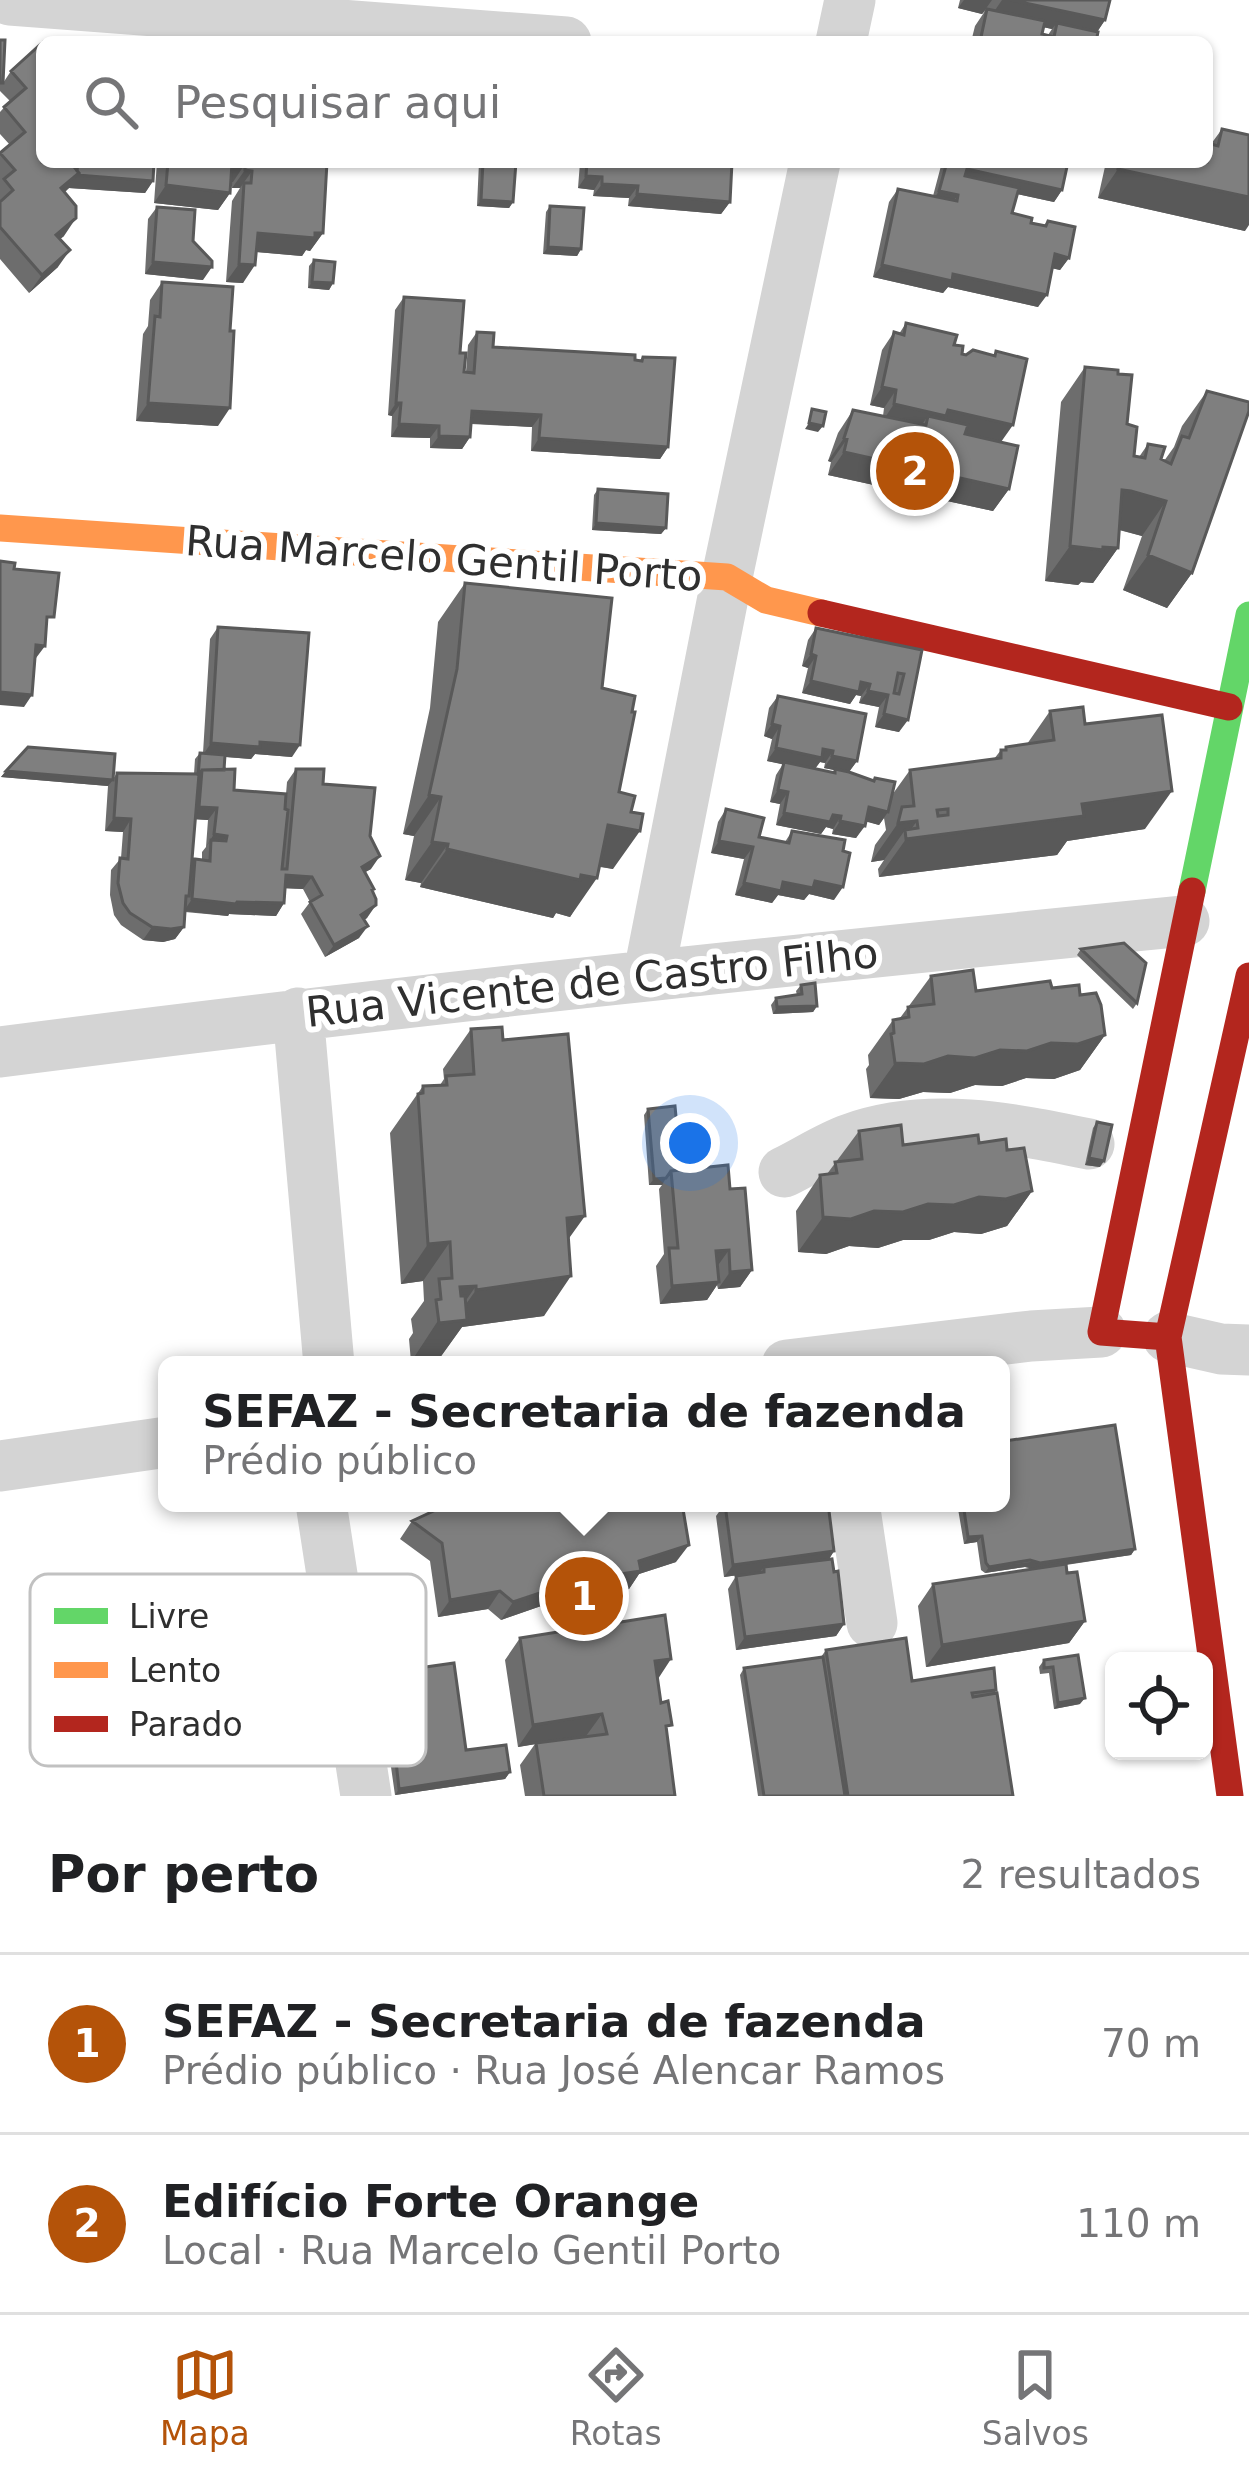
<!DOCTYPE html>
<html lang="pt">
<meta charset="utf-8">
<style>
body{margin:0;font-family:"DejaVu Sans",sans-serif;background:#f6f6f6;color:#202124}
.controls{position:absolute;right:36px;bottom:36px;display:grid;overflow:hidden;border-radius:18px;box-shadow:0 3px 9px #0004}
.controls button{width:108px;height:108px;display:grid;place-items:center;padding:0;border:0;border-bottom:3px solid #e0e0e0;background:#fff;color:#202124;font:60px sans-serif}
.you{position:absolute;left:690px;top:1143px;width:42px;height:42px;margin:-30px;border:9px solid #fff;border-radius:50%;background:#1a73e8;box-shadow:0 0 0 18px #1a73e833}
.badge{display:grid;place-items:center;width:78px;height:78px;border-radius:50%;background:#b45309;color:#fff;font-size:39px;font-weight:700}
.pin{position:absolute;translate:-50% -50%;border:6px solid #fff;box-shadow:0 3px 12px #0006}
.popup{position:absolute;left:158px;top:1356px;width:852px;height:156px;box-sizing:border-box;display:grid;place-content:center;border-radius:18px;background:#fff;filter:drop-shadow(0 3px 9px #0005);font-size:39px;white-space:nowrap;color:#757577}
.popup b{font-size:45px;color:#202124}
.popup::after{content:'';position:absolute;left:50%;top:100%;margin-left:-24px;border:24px solid transparent;border-top-color:#fff}
.list{margin:0;padding:0;list-style:none}
h2{display:flex;justify-content:space-between;align-items:center;height:156px;margin:0;padding:0 48px;font-size:51px}
h2 small{font-size:39px;font-weight:400;color:#757577}
.list li{display:grid;grid-template-columns:78px 1fr auto;gap:36px;align-items:center;box-sizing:border-box;height:180px;padding:0 48px;border-top:3px solid #e0e0e0}
.list b{display:block;font-size:45px;white-space:nowrap}
.list p{margin:0;font-size:39px;white-space:nowrap;color:#757577}
.list em{font-size:39px;font-style:normal;color:#757577}
.icon{flex:none;width:66px;height:66px;fill:none;stroke:currentColor;stroke-width:2;stroke-linecap:round;stroke-linejoin:round}
.map{position:relative;flex:none;width:1249px;height:1796px;overflow:hidden}
.search{position:absolute;background:#fff;box-shadow:0 3px 9px #0004;left:36px;right:36px;top:36px;height:132px;display:flex;align-items:center;gap:30px;box-sizing:border-box;padding:0 42px;border-radius:18px;color:#757577;font-size:45px}
.sheet{height:516px;background:#fff}
nav{display:flex;justify-content:space-around;align-items:center;box-sizing:border-box;height:168px;border-top:3px solid #e0e0e0;background:#fff;font-size:33px;color:#757577}
nav a{display:grid;justify-items:center;gap:6px}
nav .on{color:#b45309}
.map>svg:first-child{display:block}
.lines{fill:none;stroke-linecap:round;stroke-linejoin:round}
.street{stroke:#d4d4d4;stroke-width:51}
.fast{stroke:#63d668;stroke-width:27}
.slow{stroke:#ff974d;stroke-width:27}
.jam{stroke:#b3261e;stroke-width:27}
.wall{fill:#6d6d6d;fill-rule:evenodd}
.shaded-wall{fill:#595959}
.building{fill:#7f7f7f;stroke:#595959;stroke-width:3;fill-rule:evenodd}
.labels{text-anchor:middle;stroke-width:12;stroke-linejoin:round;paint-order:stroke}
.street-label{font-size:42px;fill:#2f2f2f;stroke:#fff}
.key{fill:#fff;stroke:#c1c1c1;stroke-width:3}
.key-label{font-size:33px;fill:#2f2f2f}
</style>
<div class="map">
<svg width="1249" height="1796" viewBox="0 0 1249 1796">
<rect width="100%" height="100%" fill="#fff"/>
<g class="lines">
<path class="street" d="M10 0 566 42
M841 42 850 0
M649 973 727 577 815 162
M298 1013 329 1365
M0 1052C394 1001 789 960 1184 921
M784 1172C805 1162 827 1147 850 1139 927 1111 1012 1128 1089 1144
M1168 1337 1221 1349 1249 1350
M787 1365 1031 1336 1101 1332
M0 1466 167 1442
M321 1503 366 1796
M854 1503 872 1623"/>
<path class="fast" d="M1192 891 1249 615"/>
<path class="slow" d="M0 528 727 577 766 600 821 613"/>
<path class="jam" d="M821 613 1229 707
M1168 1337 1101 1332 1192 891
M1230 1796 1168 1337 1249 976"/>
</g>
<path class="wall" d="M960 0H1110L1105 20 1097 32 1096 42H971L975 26 985 11 982 14 958 8ZM1043 27 1052 29 1048 35 1042 34Z
M0 40 3 83 11 71 42 43V162H154L153 181 145 193 69 188 64 193V236L60 239 58 267 29 293 0 259V154L10 145 0 134V112L10 101 0 91Z
M1222 129 1245 231 1098 198 1106 162H1207L1211 144Z
M157 162H327L323 233 310 251 306 250 302 256 256 252 243 283 226 282 232 201 240 188H232L231 182 230 193 218 210 154 203Z
M479 162H516L513 202 509 208 477 206Z
M580 162H732L730 202 721 214 628 206 629 198 593 196 594 190 578 188Z
M942 162H1068L1062 190 1054 202 1017 194 1012 213 1031 223 1044 225 1048 221 1069 258 1060 270 1052 268 1038 307 948 287 943 293 873 277 889 202 898 189 933 196Z
M550 206 581 249 577 256 543 254 546 212Z
M157 207 193 241 203 280 145 274 148 219Z
M314 260 333 283 329 290 308 288 309 266Z
M162 282 218 426 136 421 143 334 148 326 150 300Z
M404 297 460 353 464 372H466L468 345 477 332 493 347 640 360 643 357 668 447 660 459 531 451 532 427 471 424 470 437 462 449 430 448V438L391 437 392 416 388 415 395 310Z
M906 323 954 345 962 354 993 356 996 351 1001 442 1009 489 993 511 828 475 831 462 828 461 838 433 853 410 883 416 884 408 870 405 882 350 894 332 899 334Z
M1085 367 1127 424 1134 456 1139 457 1148 444 1164 461 1174 447 1182 426 1207 391 1192 573 1167 608 1123 590 1142 536 1119 530 1118 548 1093 583 1081 582 1078 585 1045 581 1061 402Z
M598 489 666 528 661 534 592 530 594 495Z
M465 583 602 688 619 792 613 869 600 867 570 917 556 913 553 918 420 887 421 883 405 880 414 836 403 834 430 708 438 622Z
M218 627 292 757 255 754 251 759 225 757 224 770 234 790 286 794 287 782 296 769 323 784 370 836 371 869 365 872 373 891 367 918 364 920 359 938 325 957 301 914 310 902 303 889 285 888 284 903 276 916 229 914 228 916 185 912 184 927 175 939 163 942 143 940 121 925 114 915 110 895 111 870 121 858 123 832 105 831 108 786 1 777 6 771 113 779 117 773 194 774 195 759 200 753H203L210 639ZM195 819 208 820 206 847 202 852V860L195 859 192 864Z
M816 628 922 650 899 732 875 727 879 707 859 703 861 696 856 695 850 704 802 693 808 668 802 666 808 640Z
M778 696 857 761 849 772 892 795 910 770 994 759 1001 750H1004L1006 747 1027 744 1050 711 1085 724 1145 829 1067 841 1057 855 879 877 878 869 884 860 871 862 875 845 886 830 884 818 879 825 866 821 856 838 832 834 833 829 826 827 821 834 776 825 780 804 770 802 776 775 783 764 767 761 772 739 764 736 769 708ZM820 762 825 763 824 768 835 770 833 772 815 769Z
M726 809 759 837 785 842 792 831 834 900 809 894 804 900 778 895 772 903 735 895 744 859 711 853 718 822Z
M1081 949 1137 1003 1133 1009 1077 955Z
M931 976 976 991 1052 988 1080 995 1105 1035 1080 1070 1054 1079 1026 1078 1002 1086 975 1085 950 1093 923 1092 899 1099 870 1098 866 1069 869 1065 868 1055 893 1020 900 1018Z
M801 985 817 1006 813 1012 773 1014 771 1005 776 998 797 995 796 991Z
M471 1029 503 1040 568 1239 544 1316 462 1327 439 1359 411 1362 409 1339 413 1333 411 1319 424 1301 423 1281 401 1284 390 1133 423 1086 440 1085 444 1079 443 1069Z
M648 1109 681 1170 730 1189 752 1270 740 1287 718 1289 717 1285 707 1300 660 1304 656 1266 664 1254 659 1189 662 1185H649L644 1115Z
M1097 1122 1100 1167 1085 1165 1093 1128Z
M859 1131 903 1145 979 1143 1007 1150 1032 1191 1007 1226 981 1234 954 1232 929 1240H903L878 1248 849 1246 826 1254 798 1252 796 1211 820 1175 827 1174Z
M1005 1441 1135 1549 1131 1555 1066 1565 1085 1621 1069 1643 926 1667 918 1606 933 1584 1033 1569 1025 1567 985 1573 981 1570 977 1542 964 1544 957 1503H1001Z
M714 1503H828L834 1551 829 1559 844 1624 836 1636 736 1650 728 1589 736 1576 760 1572 724 1577 716 1516 724 1505 715 1506Z
M412 1521 676 1562 639 1574 629 1589 567 1597 501 1620 488 1609 438 1617 430 1561 400 1539Z
M520 1638 658 1679 675 1796H525L520 1765 535 1744 518 1747 505 1660Z
M826 1650 912 1681 996 1690 994 1694 1013 1796H758L740 1675 744 1668 821 1657Z
M1078 1655 1080 1704 1054 1709 1049 1673 1040 1674 1039 1667 1044 1660Z
M390 1672 466 1750 510 1772 505 1779 395 1795 391 1767 398 1760 386 1678Z"/>
<path class="shaded-wall" d="M964 0H992L982 14 958 8Z
M1002 0H1011L1105 20 1093 38 1057 23 1052 29 991 16Z
M232 163 245 164 233 182 220 181Z
M967 169 1062 190 1054 202 958 181Z
M1118 169 1249 197V225L1245 231 1098 198Z
M245 170 252 171 240 188H232Z
M79 173 153 181 145 193 69 188 48 206 61 188Z
M586 176 602 177 594 190 578 188Z
M602 184 638 186 629 198 593 196Z
M166 185 230 193 218 210 154 203Z
M939 191 958 195 949 207 931 203Z
M637 194 730 202 721 214 628 206Z
M481 200 513 202 509 208 477 206Z
M76 218 64 236 44 252 56 235Z
M258 233H323L310 251 306 250 302 256 245 251Z
M548 247 581 249 577 256 543 254Z
M70 250 58 267 29 293 42 275Z
M1055 254 1069 258 1060 270 1046 267Z
M153 262 212 267 203 280 145 274Z
M239 264 255 265 243 283 226 282Z
M882 265 953 274 1047 295 1038 307 948 287 943 293 873 277Z
M312 282 333 283 329 290 308 288Z
M882 387 896 390 884 408 870 405Z
M148 403 230 408 218 426 136 421Z
M396 403H401L392 416 388 415Z
M894 404 948 410 1013 425 1001 442 926 425 928 416 918 430 882 422Z
M472 411 541 415 532 427 463 423Z
M809 423 823 426 818 432 805 429Z
M399 424 439 426 430 438 391 437Z
M439 436 470 437 462 449 430 448Z
M539 438 668 447 660 459 531 451Z
M844 438 847 439 831 462 828 461Z
M844 452 1009 489 993 511 828 475Z
M1122 490 1166 501 1142 536 1106 526Z
M596 523 666 528 661 534 592 530Z
M1070 546 1103 547 1118 548 1093 583 1081 582 1078 585 1045 581Z
M1148 555 1192 573 1167 608 1123 590Z
M36 645 45 646 36 658H27Z
M811 654 816 656 808 668 802 666Z
M811 681 861 682 870 684 861 696 856 695 850 704 802 693Z
M868 691 888 695 879 707 859 703Z
M0 692 32 695 24 707 0 705Z
M884 714 908 720 899 732 875 727Z
M772 724 780 726 772 739 764 736Z
M260 742 300 745 292 757 255 754 251 759 203 755 211 743Z
M776 748 823 749 833 751 825 763 820 762 813 771 767 761Z
M832 756 857 761 848 773 824 768Z
M6 771 113 780 108 786 1 777Z
M778 790 788 792 780 804 770 802Z
M1172 791 1145 829 1067 841 1057 855 879 877 906 839 1082 804Z
M429 795 441 797 414 836 403 834Z
M199 807 217 808 208 820 190 819Z
M869 807 888 812 879 825 860 820Z
M784 813 833 815 841 816 833 829 826 827 821 834 776 825Z
M114 818 131 819 123 832 105 831Z
M840 821 865 826 856 838 832 834Z
M917 821 906 836 905 830 884 860 871 862 898 823Z
M608 825 640 831 613 869 582 863Z
M214 834 227 836 218 848 211 840 206 847Z
M719 841 753 847 744 859 711 853Z
M432 842 448 844 421 883 405 880Z
M447 849 581 875 597 878 570 917 556 913 553 918 420 887Z
M380 856 371 869 353 879 362 867Z
M286 875 312 877 303 889 278 888Z
M815 881 843 887 834 900 809 894 804 900 778 895 772 903 735 895 744 883Z
M192 899 237 902 284 903 276 916 229 914 228 916 184 911Z
M376 905 367 918 352 927 361 915Z
M368 926 359 938 325 957 334 945Z
M152 927H184L175 939 163 942 143 940Z
M817 1006 813 1012 773 1014 777 1007Z
M1105 1035 1080 1070 1054 1079 1026 1078 1002 1086 975 1085 950 1093 923 1092 899 1099 870 1098 895 1063Z
M1089 1158 1104 1161 1100 1167 1085 1165Z
M666 1178 662 1185H649L654 1179Z
M1032 1191 1007 1226 981 1234 954 1232 929 1240H903L878 1248 849 1246 826 1254 798 1252 823 1217Z
M585 1216 557 1255 567 1218Z
M450 1242 423 1281 401 1284 428 1244Z
M729 1250 716 1268V1251Z
M752 1270 740 1287 718 1289 730 1272Z
M571 1276 544 1316 462 1327 439 1359 411 1362 460 1287 476 1286 451 1322 454 1321 476 1290Z
M719 1282 707 1300 660 1304 672 1286Z
M982 1536 977 1542 964 1544 968 1537Z
M689 1545 676 1562 639 1574 629 1589 567 1597 501 1620 513 1602Z
M1135 1549 1131 1555 1035 1569 1025 1567 985 1573 989 1567Z
M834 1551 826 1564 764 1567 760 1572 724 1577 733 1565Z
M500 1591 488 1609 438 1617 450 1600Z
M1085 1621 1069 1643 926 1667 942 1645Z
M844 1624 836 1636 736 1650 745 1637Z
M671 1659 656 1682 655 1661Z
M1085 1698 1080 1704 1054 1709 1058 1703Z
M602 1714 586 1736 518 1747 533 1725Z
M510 1772 505 1779 395 1795 399 1789Z"/>
<path class="building" d="M1011 0H1110L1105 20Z
M987 9 1045 21 1042 34 1054 37 1057 23 1098 32 1096 42H980Z
M0 40H5L3 83H0Z
M42 43V162H72L71 163 79 173 61 188 76 206V218L56 235 70 250 42 275 0 227V202L13 190 4 179 15 170 0 153 25 132 4 107 26 88 11 71Z
M1222 129 1249 135V197L1118 169 1120 162H1207V143L1218 146Z
M78 162H154L153 181 77 175 79 173 77 171Z
M168 162H327L323 233H315V238L258 233 255 265 239 264 244 183H251L252 171 245 170V164L232 163 230 193 166 185Z
M483 162H516L513 202 481 200Z
M587 162H732L730 202 637 194 638 186 602 184V177L586 176Z
M947 162H1068L1062 190 967 169 965 176 1019 188 1012 213 1032 218 1031 223 1046 226 1048 221 1075 227 1069 258 1055 254 1047 295 953 274 952 281 882 265 898 189 957 201 958 195 939 191Z
M550 206 584 208 581 249 548 247Z
M157 207 195 210 193 241 212 261V267L153 262Z
M314 260 335 262 333 283 312 282Z
M162 282 233 287 230 331H234L230 408 148 403 155 316 160 317Z
M404 297 464 301 460 353H466L464 372 474 373 477 332 494 333 493 347 635 355V360L642 361 643 357 675 358 668 447 539 438 541 415 472 411 470 437 439 436V426L399 424 401 403H396Z
M906 323 957 335 954 345 963 346 962 354 966 355 973 350 995 356 996 351 1027 359 1013 425 948 410 946 416 894 404 896 390 882 387 894 332 904 335Z
M1085 367 1118 370V374L1132 375 1127 424 1137 427 1134 456 1145 458 1148 444 1165 447 1161 459 1171 464 1182 436 1189 438 1207 391 1249 402V411L1192 573 1148 555 1166 501 1131 491 1122 490 1118 548 1103 547V550L1070 546Z
M812 409 826 412 823 426 809 423Z
M853 410 926 425 928 416 968 425 965 434 1018 446 1009 489 844 452 847 439 844 438Z
M598 489 668 494 666 528 596 523Z
M0 561 15 563 14 569 59 573 54 617H47L45 646 36 645 32 695 0 692Z
M465 583 612 598 602 688 635 696 632 712H635L619 792 635 796 631 812 643 814 640 831 608 825 597 878 581 875 580 880 447 849 448 844 432 842 441 797 429 795 457 669Z
M218 627 309 633 300 745 260 742V747L211 743Z
M816 628 922 650 908 720 884 714 888 695 868 691 870 684 861 682 859 692 811 681 816 656 811 654ZM898 673 904 674 899 694 894 693Z
M778 696 866 714 857 761 832 756 833 751 823 749 822 758 776 748 780 726 772 724Z
M1083 707 1085 724 1162 715 1172 791 1082 804 1084 816 906 839 905 830 918 828 917 821 898 823 902 807 914 806 910 770 1001 758V750H1006V747L1054 740 1050 711ZM948 809V815L938 816 937 810Z
M28 747 115 754 113 780 6 771Z
M200 753 225 755 224 770H202L198 776Z
M784 762 835 773V769L849 772 874 781 875 778 895 782 888 812 869 807 865 826 840 821 841 816 833 815 830 822 784 813 788 792 778 790Z
M235 769 234 790 286 794 285 809 288 810 282 869H287L296 769H324L323 784 375 788 370 836 380 856 362 867 374 889 372 890 376 899V905L361 915 368 926 334 945 310 902 322 895 312 877 286 875 284 903 237 902 236 904 192 899 195 859 210 861 211 840 226 841 227 836 214 834 217 808 199 807 202 770Z
M117 773 199 774 189 896H186L184 927 171 929 152 927 130 913 123 903 118 883 120 858 128 859 131 819 114 818Z
M726 809 764 818 759 837 789 843 792 831 845 840 843 851 850 853 843 887 815 881 813 888 783 882 781 891 744 883 753 847 719 841Z
M1124 943 1146 963 1137 1003 1081 949Z
M973 970 976 991 1050 981 1052 988 1079 985 1080 995 1096 993 1101 1005 1105 1035 1078 1044 1051 1043 1027 1051 1000 1050 975 1058 948 1056 924 1064 895 1063 891 1034 894 1033 893 1020 909 1017 908 1007 934 1004 931 976Z
M815 983 817 1006 777 1007 776 998 802 994 801 985Z
M502 1027 503 1040 568 1034 585 1216 567 1218 571 1276 476 1290V1286L460 1287 461 1296H465L467 1320 439 1323 436 1300 441 1299 439 1279 452 1278 450 1242 428 1244 418 1094 423 1093V1086L447 1085 446 1076 474 1074 471 1029Z
M675 1106 681 1170 671 1171 666 1178 654 1179 648 1109Z
M1097 1122 1112 1125 1104 1161 1089 1158Z
M901 1125 903 1145 978 1135 979 1143 1006 1139 1007 1150 1024 1148 1032 1191 1006 1199 979 1197 954 1205 928 1204 903 1212 874 1211 851 1219 823 1217 820 1175 837 1173 835 1162 862 1159 859 1131Z
M728 1165 730 1189 745 1188 752 1270 730 1272 729 1250 716 1251 719 1282 672 1286 669 1248H678L671 1171Z
M1001 1408 1005 1441 1115 1425 1135 1549 1040 1563 1030 1560 989 1567 986 1563 982 1536 968 1537 963 1503H1001Z
M451 1503H682L689 1545 639 1561 641 1571 579 1580 513 1602 500 1591 450 1600 442 1543 412 1521Z
M734 1503H828L834 1551 733 1565 725 1504Z
M832 1559 834 1572 838 1571 844 1624 745 1637 736 1576 764 1572V1567Z
M1066 1564 1067 1573 1077 1572 1085 1621 942 1645 933 1584Z
M665 1615 671 1659 655 1661 661 1703 668 1701 672 1725 666 1726 675 1796H544L536 1743 607 1734 602 1714 533 1725 520 1638Z
M906 1638 912 1681 994 1668 996 1690 972 1693 973 1697 997 1693 1013 1796H848L826 1650Z
M1078 1655 1085 1698 1058 1703 1053 1667 1044 1668V1660Z
M823 1657 845 1796H764L744 1668Z
M454 1663 466 1750 506 1745 510 1772 399 1789 396 1761 403 1760 390 1672Z"/>
<g class="labels">
<g class="street-label">
<text transform="translate(444 558) rotate(4)" y="15">Rua Marcelo Gentil Porto</text>
<text transform="translate(592 982) rotate(-6)" y="15">Rua Vicente de Castro Filho</text>
</g>
</g>
<rect x="30" y="1574" width="396" height="192" rx="18" class="key"/>
<rect x="54" y="1608" width="54" height="16" fill="#63d668"/>
<rect x="54" y="1662" width="54" height="16" fill="#ff974d"/>
<rect x="54" y="1716" width="54" height="16" fill="#b3261e"/>
<g class="key-label">
<text x="129" y="1628">Livre</text>
<text x="129" y="1682">Lento</text>
<text x="129" y="1736">Parado</text>
</g>
</svg>
<div class="controls">
<button><svg class="icon" aria-label="locate" viewBox="0 0 24 24"><circle cx="12" cy="12" r="6"/><path d="M12 2v4M12 18v4M2 12h4M18 12h4"/></svg></button>
</div>
<div class="you"></div>
<div class="pin badge" style="left:584px;top:1596px">1</div>
<div class="popup"><b>SEFAZ - Secretaria de fazenda</b>Prédio público</div>
<div class="pin badge" style="left:915px;top:471px">2</div>
<div class="search"><svg class="icon" aria-label="search" viewBox="0 0 24 24"><circle cx="10" cy="10" r="6"/><path d="M15 15l6 6"/></svg>Pesquisar aqui</div>
</div>
<section class="sheet">
<h2>Por perto<small>2 resultados</small></h2>
<ul class="list">
<li><span class="badge">1</span><div><b>SEFAZ - Secretaria de fazenda</b><p>Prédio público · Rua José Alencar Ramos</p></div><em>70 m</em></li>
<li><span class="badge">2</span><div><b>Edifício Forte Orange</b><p>Local · Rua Marcelo Gentil Porto</p></div><em>110 m</em></li>
</ul>
</section>
<nav>
<a class="on"><svg class="icon" aria-label="map" viewBox="0 0 24 24"><path d="M3 6l6-2 6 2 6-2v14l-6 2-6-2-6 2zM9 4v14M15 6v14"/></svg>Mapa</a>
<a><svg class="icon" aria-label="directions" viewBox="0 0 24 24"><path d="M12 3l9 9-9 9-9-9zM9 14v-3h6M13 9l2 2-2 2"/></svg>Rotas</a>
<a><svg class="icon" aria-label="saved" viewBox="0 0 24 24"><path d="M7 4h10v16l-5-4-5 4z"/></svg>Salvos</a>
</nav>
